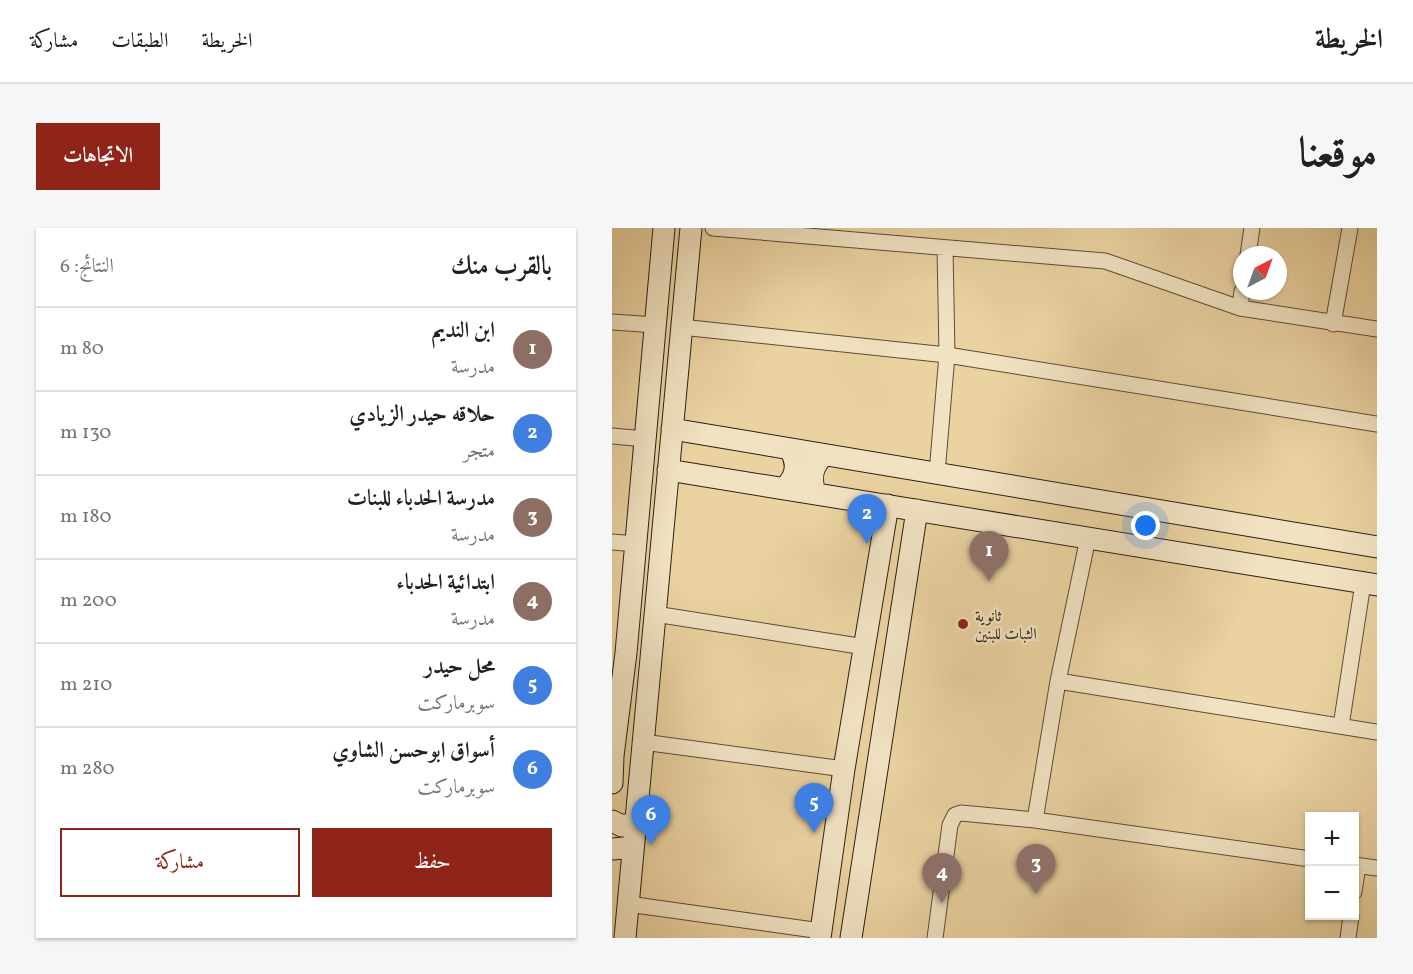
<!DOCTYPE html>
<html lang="ar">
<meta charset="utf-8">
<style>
body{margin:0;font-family:Vollkorn,Amiri,serif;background:#f6f6f6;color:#202124;direction:rtl}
.controls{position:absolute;right:18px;bottom:18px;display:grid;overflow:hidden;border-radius:0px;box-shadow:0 2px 4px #0004}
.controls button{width:54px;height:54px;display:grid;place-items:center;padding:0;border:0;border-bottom:2px solid #e0e0e0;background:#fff;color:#202124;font:30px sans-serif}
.compass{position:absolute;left:621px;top:18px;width:54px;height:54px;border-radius:50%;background:#fff;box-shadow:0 2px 4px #0004;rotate:41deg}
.you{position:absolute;left:534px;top:298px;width:21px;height:21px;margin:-15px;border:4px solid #fff;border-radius:50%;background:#1a73e8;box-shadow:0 0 0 9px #1a73e833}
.badge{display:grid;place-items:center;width:39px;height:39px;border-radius:50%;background:#8f2418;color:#fff;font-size:20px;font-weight:700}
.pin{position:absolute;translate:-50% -50px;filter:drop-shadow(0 2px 3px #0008)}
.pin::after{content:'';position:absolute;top:32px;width:21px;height:18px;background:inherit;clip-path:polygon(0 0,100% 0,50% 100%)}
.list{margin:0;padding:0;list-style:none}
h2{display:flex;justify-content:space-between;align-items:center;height:78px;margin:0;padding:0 24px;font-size:26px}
h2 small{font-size:20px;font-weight:400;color:#757577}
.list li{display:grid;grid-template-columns:39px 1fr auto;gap:18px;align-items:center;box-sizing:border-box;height:84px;padding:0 24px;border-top:2px solid #e0e0e0}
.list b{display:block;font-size:22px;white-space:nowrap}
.list p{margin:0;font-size:20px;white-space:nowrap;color:#757577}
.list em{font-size:20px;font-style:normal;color:#757577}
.actions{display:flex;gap:12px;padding:18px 24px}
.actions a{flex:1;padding:14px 0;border:2px solid #8f2418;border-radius:0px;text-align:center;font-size:21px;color:#8f2418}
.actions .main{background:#8f2418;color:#fff}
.map{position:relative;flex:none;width:765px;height:710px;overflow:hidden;direction:ltr;border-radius:0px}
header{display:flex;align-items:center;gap:36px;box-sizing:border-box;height:84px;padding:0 30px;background:#fff;border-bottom:2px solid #e0e0e0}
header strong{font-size:28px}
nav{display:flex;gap:33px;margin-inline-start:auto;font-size:21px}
.intro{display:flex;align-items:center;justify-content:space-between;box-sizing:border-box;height:144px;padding:0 36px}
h1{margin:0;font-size:42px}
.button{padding:15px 27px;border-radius:0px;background:#8f2418;color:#fff;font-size:21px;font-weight:700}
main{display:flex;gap:36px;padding:0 36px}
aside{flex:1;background:#fff;border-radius:0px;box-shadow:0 2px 4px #0004}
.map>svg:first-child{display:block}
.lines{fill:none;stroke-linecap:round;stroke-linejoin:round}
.street-casing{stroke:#5b4c37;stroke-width:17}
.secondary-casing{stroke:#2b2014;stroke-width:23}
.street{stroke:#f1e2c2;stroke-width:15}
.secondary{stroke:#f1e2c2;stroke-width:21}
.poi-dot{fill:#8f2418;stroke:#f1e2c2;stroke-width:2}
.labels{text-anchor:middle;stroke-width:5;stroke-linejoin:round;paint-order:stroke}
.poi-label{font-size:16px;fill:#2b2014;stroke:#f1e2c2;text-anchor:start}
</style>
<header>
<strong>الخريطة</strong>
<nav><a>الخريطة</a><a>الطبقات</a><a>مشاركة</a></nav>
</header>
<div class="intro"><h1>موقعنا</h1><a class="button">الاتجاهات</a></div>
<main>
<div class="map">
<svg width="765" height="710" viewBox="0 0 765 710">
<rect width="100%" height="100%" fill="#ead2a1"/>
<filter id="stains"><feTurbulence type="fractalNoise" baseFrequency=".00333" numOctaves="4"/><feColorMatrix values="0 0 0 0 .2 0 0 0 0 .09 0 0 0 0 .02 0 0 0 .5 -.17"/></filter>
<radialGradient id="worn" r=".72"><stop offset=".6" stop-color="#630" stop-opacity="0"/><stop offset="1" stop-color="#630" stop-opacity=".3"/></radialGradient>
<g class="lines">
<g class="street-casing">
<path id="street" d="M101 0 493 33 628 80 765 101
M636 27 640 0
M628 80 630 63
M0 94 44 97
M721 96 738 0
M69 99 335 127 765 196
M0 208 33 211
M325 245 335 127 333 20
M0 314 24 316
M43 386 253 419
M446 453 765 504
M729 498 751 355
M31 514 232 541
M423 592 446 453 476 310
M742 637 765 640
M742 664 746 638
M16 676 209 703
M323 710 338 597 343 587 349 585 423 592 698 631
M736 710 739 688"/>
</g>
<g class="secondary-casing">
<path id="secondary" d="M60 201 765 319
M56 242 765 357
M172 260C184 250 187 236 178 222
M204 266C197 251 200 238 212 227
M0 555 1 528 14 425 52 0
M0 593 10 598 22 595
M0 621 12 620 20 625
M13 710 79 0
M208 710 232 541 276 277
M239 710 305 282"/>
</g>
<use href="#street" class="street"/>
<use href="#secondary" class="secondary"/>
</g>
<circle class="poi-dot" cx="351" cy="396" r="6"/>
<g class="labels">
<g class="poi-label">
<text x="363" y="393">ثانوية<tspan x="363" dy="18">الثبات للبنين</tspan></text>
</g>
</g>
<rect width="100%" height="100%" filter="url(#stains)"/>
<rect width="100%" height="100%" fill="url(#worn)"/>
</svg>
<div class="controls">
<button>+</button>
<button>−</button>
</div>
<svg class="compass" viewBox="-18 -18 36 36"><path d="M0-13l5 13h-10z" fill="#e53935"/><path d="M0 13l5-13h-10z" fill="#757577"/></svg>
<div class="you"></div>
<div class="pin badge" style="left:377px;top:353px;background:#8d6e63">1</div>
<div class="pin badge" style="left:255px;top:316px;background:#3f7fe0">2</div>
<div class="pin badge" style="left:424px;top:666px;background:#8d6e63">3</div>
<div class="pin badge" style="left:330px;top:675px;background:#8d6e63">4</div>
<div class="pin badge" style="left:202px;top:605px;background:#3f7fe0">5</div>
<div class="pin badge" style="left:39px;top:617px;background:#3f7fe0">6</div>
</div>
<aside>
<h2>بالقرب منك<small>النتائج: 6</small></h2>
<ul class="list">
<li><span class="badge" style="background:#8d6e63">1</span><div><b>ابن النديم</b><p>مدرسة</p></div><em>80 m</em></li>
<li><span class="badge" style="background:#3f7fe0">2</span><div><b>حلاقه حيدر الزيادي</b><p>متجر</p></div><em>130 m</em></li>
<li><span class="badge" style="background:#8d6e63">3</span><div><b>مدرسة الحدباء للبنات</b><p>مدرسة</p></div><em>180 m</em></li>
<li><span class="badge" style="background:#8d6e63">4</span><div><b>ابتدائية الحدباء</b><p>مدرسة</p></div><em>200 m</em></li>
<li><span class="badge" style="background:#3f7fe0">5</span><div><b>محل حيدر</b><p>سوبرماركت</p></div><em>210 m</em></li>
<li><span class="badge" style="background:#3f7fe0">6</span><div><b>أسواق ابوحسن الشاوي</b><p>سوبرماركت</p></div><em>280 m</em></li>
</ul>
<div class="actions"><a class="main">حفظ</a><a>مشاركة</a></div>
</aside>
</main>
